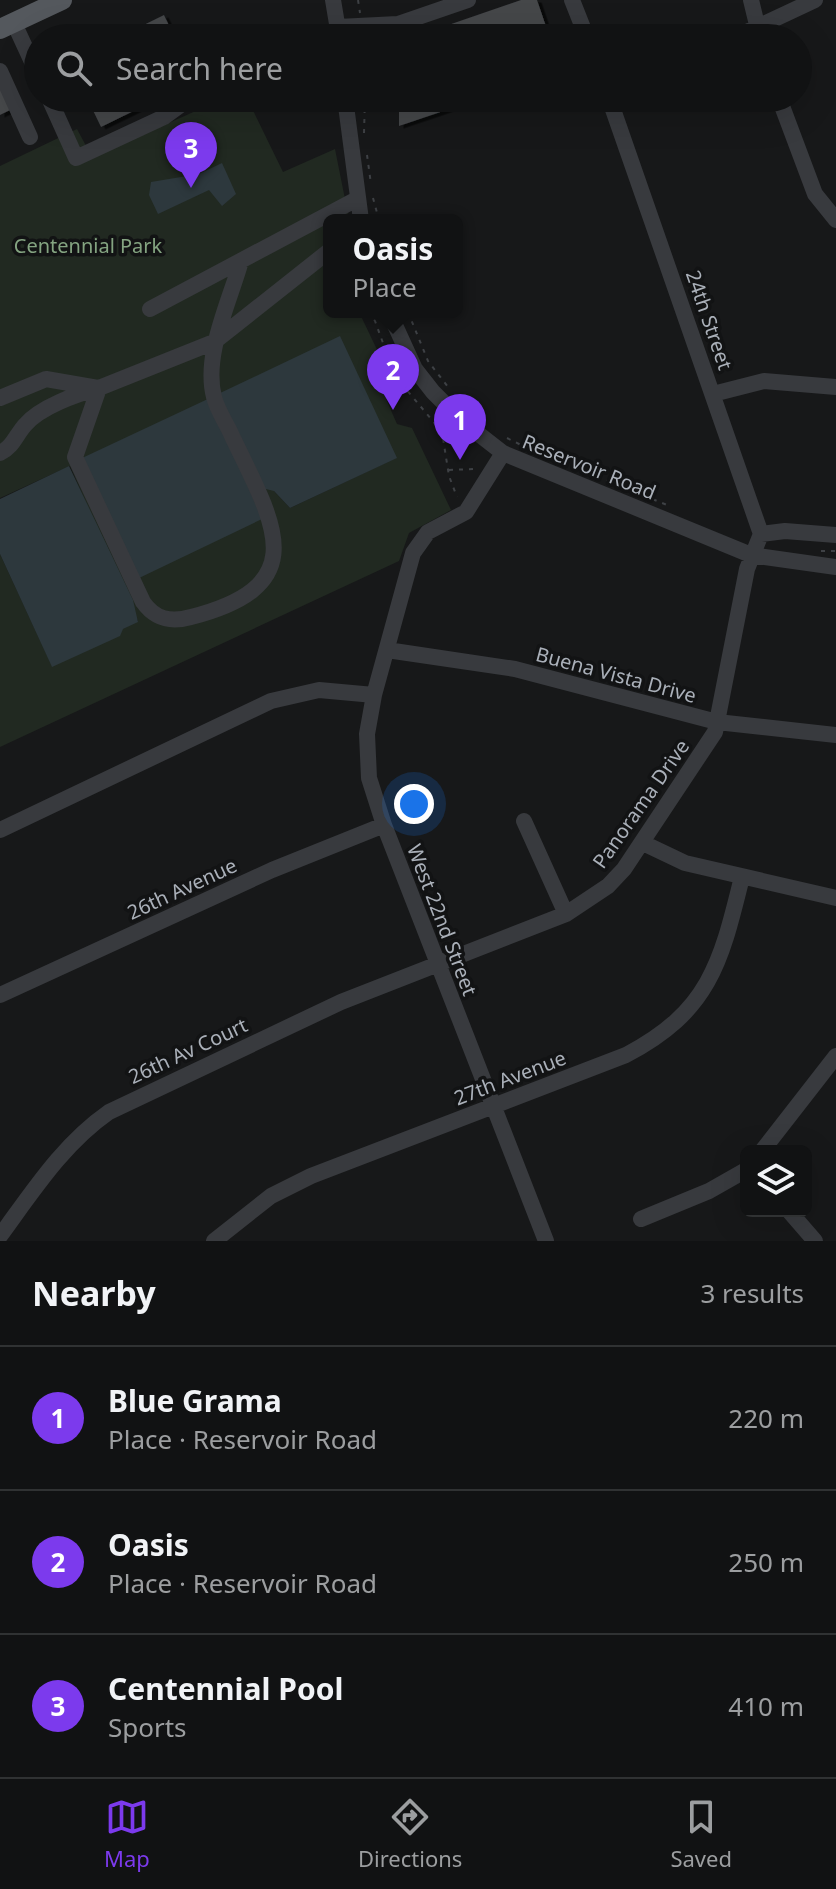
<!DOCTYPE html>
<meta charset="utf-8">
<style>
body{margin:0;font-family:"Noto Sans",sans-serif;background:#1a1b1c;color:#f1f3f6}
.controls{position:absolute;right:24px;bottom:24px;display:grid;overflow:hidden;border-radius:12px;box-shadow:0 8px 32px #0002}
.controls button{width:72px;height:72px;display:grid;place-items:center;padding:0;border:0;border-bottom:2px solid #303233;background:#111213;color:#f1f3f6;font:40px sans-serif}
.you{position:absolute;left:414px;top:804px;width:28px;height:28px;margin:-20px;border:6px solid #fff;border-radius:50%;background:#1a73e8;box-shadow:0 0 0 12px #1a73e833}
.badge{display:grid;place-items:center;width:52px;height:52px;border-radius:50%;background:#7c3aed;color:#fff;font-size:26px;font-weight:700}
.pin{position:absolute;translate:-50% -66px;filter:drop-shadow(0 2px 4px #0008)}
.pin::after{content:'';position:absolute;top:42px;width:28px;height:24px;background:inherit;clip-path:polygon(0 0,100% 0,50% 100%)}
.popup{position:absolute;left:323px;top:214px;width:140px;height:104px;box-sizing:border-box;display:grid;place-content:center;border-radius:12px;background:#111213;filter:drop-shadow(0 2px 6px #0005);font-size:26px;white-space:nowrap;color:#9c9ea0}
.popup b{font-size:30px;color:#f1f3f6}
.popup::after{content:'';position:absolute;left:50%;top:100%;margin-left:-16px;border:16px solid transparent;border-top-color:#111213}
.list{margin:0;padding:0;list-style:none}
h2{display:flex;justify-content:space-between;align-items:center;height:104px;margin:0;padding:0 32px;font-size:34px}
h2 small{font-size:26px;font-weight:400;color:#9c9ea0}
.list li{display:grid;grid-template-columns:52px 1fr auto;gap:24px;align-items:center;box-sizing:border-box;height:144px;padding:0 32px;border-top:2px solid #303233}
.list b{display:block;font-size:30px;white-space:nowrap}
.list p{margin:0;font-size:26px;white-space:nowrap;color:#9c9ea0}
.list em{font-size:26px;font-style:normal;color:#9c9ea0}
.icon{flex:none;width:44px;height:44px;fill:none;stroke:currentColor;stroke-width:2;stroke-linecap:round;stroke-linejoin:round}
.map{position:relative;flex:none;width:836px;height:1241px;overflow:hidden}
.search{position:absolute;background:#111213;box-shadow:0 8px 32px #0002;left:24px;right:24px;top:24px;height:88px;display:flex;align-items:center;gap:20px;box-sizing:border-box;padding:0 28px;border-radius:44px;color:#9c9ea0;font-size:30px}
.sheet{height:536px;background:#111213}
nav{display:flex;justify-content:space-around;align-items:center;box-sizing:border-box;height:112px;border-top:2px solid #303233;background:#111213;font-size:22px;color:#9c9ea0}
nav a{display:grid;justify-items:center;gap:4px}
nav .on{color:#7c3aed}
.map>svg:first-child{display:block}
.green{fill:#212921;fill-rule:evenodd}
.water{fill:#2d383d}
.building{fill:#444649;filter:url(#shadow)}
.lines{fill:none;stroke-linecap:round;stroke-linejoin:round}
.path{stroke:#3e4145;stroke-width:2;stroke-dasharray:4 6;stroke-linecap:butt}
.minor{stroke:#383a3e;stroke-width:16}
.major{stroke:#54585d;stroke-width:20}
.labels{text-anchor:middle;stroke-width:7;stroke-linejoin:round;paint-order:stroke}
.park-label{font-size:20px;fill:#84a481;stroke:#121314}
.street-label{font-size:20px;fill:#aab0b9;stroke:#121314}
</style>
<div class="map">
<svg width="836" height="1241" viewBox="0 0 836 1241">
<defs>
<filter id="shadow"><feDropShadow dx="4.5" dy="2.5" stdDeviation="0" flood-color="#0009"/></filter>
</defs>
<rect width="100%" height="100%" fill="#171819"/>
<path class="green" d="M225 98H247L283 172 335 149 348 214 329 220V312H359L392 381 386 399 397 424 412 428 451 510 409 533 399 561 0 747V554L52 666 138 621 70 466 0 498V166L77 129 92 157ZM396 458 290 508 274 491Z"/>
<path class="water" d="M222 163 236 194 222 206 209 190 158 214 149 195 151 182 199 174Z
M340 336 397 458 290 508 274 491 262 488 218 394Z
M210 398 262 519 137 579 80 459Z
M69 466 133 600 138 622 123 629 120 636 52 667 0 554V499Z"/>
<path class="building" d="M521 0H537L550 38H404V33L428 32Z
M164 15 175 38H117Z
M0 86 10 110 0 115Z
M87 98H153L154 101 101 127Z
M417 98H479V99L399 126V112L420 105Z"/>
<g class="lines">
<path class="path" d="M358 0 360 13
M364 133 365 98
M367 155 371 184
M373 198 379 220
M368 312 375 321 395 376 442 432 449 476 457 497
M408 312 428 361 448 387
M507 438 523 446
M449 470 475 469
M588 473 667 505
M821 551H836"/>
<path class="minor" d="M333 0 339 36
M572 0 587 38
M751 0 759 33
M14 23 38 75
M338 27 398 24 468 0
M734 38 815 0
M0 71 30 137
M49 98 76 158 164 117 190 98
M345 98 361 220
M779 98 815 194 836 220
M241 261C230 301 203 355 214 397 217 410 227 424 232 436 274 524 315 585 191 617 170 623 155 619 143 602L75 457 99 388 214 342 329 251
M150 309 357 199
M389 312 415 369 433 392 462 421 503 453 751 555 836 567
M713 394 764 381 836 387
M0 398 46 379 98 388
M0 453C13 447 16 435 25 425 40 407 77 394 99 388
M503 453 466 512 428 532 413 553 374 695 367 734 369 778 384 825 546 1241
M761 534 785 531 836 535
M387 650 515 669 717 722 836 735
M524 821 566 914
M0 830 271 701 319 690 374 695
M643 843 685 863 836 898
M0 995 272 870 384 825
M762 1151 836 1056
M789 1211 815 1241
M641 1219 709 1191 746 1170
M0 1236C33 1191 63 1144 109 1112L341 1002 566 914 608 886 624 869 715 732 747 569 761 534 609 98
M214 1241 271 1196 311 1176 626 1055C710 1011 721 962 742 877"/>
<path class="major" d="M0 29 62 0"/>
</g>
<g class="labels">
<g class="park-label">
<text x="88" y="253">Centennial Park</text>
</g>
<g class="street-label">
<text transform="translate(709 320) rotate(71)" y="7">24th Street</text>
<text transform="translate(589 467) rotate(22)" y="7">Reservoir Road</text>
<text transform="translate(616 675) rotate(15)" y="7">Buena Vista Drive</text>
<text transform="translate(641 804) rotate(-55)" y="7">Panorama Drive</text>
<text transform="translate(182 889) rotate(-25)" y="7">26th Avenue</text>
<text transform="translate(442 920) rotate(69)" y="7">West 22nd Street</text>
<text transform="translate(188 1051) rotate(-25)" y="7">26th Av Court</text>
<text transform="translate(510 1078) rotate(-21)" y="7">27th Avenue</text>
</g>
</g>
</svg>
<div class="controls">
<button><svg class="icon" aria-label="layers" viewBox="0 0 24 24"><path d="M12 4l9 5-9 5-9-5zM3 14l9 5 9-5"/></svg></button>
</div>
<div class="you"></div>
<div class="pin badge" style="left:460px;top:460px">1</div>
<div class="pin badge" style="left:393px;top:410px">2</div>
<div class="popup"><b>Oasis</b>Place</div>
<div class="pin badge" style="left:191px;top:188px">3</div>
<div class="search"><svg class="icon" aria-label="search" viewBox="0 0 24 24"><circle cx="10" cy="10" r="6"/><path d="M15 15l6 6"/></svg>Search here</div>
</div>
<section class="sheet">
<h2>Nearby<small>3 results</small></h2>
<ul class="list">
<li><span class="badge">1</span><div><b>Blue Grama</b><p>Place · Reservoir Road</p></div><em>220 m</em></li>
<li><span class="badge">2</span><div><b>Oasis</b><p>Place · Reservoir Road</p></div><em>250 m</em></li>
<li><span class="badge">3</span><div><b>Centennial Pool</b><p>Sports</p></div><em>410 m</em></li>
</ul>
</section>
<nav>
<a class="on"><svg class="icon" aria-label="map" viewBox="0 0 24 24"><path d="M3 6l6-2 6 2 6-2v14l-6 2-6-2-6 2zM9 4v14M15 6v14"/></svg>Map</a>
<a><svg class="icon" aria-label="directions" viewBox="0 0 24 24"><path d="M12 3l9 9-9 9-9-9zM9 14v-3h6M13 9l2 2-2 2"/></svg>Directions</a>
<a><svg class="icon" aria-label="saved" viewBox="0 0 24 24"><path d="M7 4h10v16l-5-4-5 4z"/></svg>Saved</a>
</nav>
